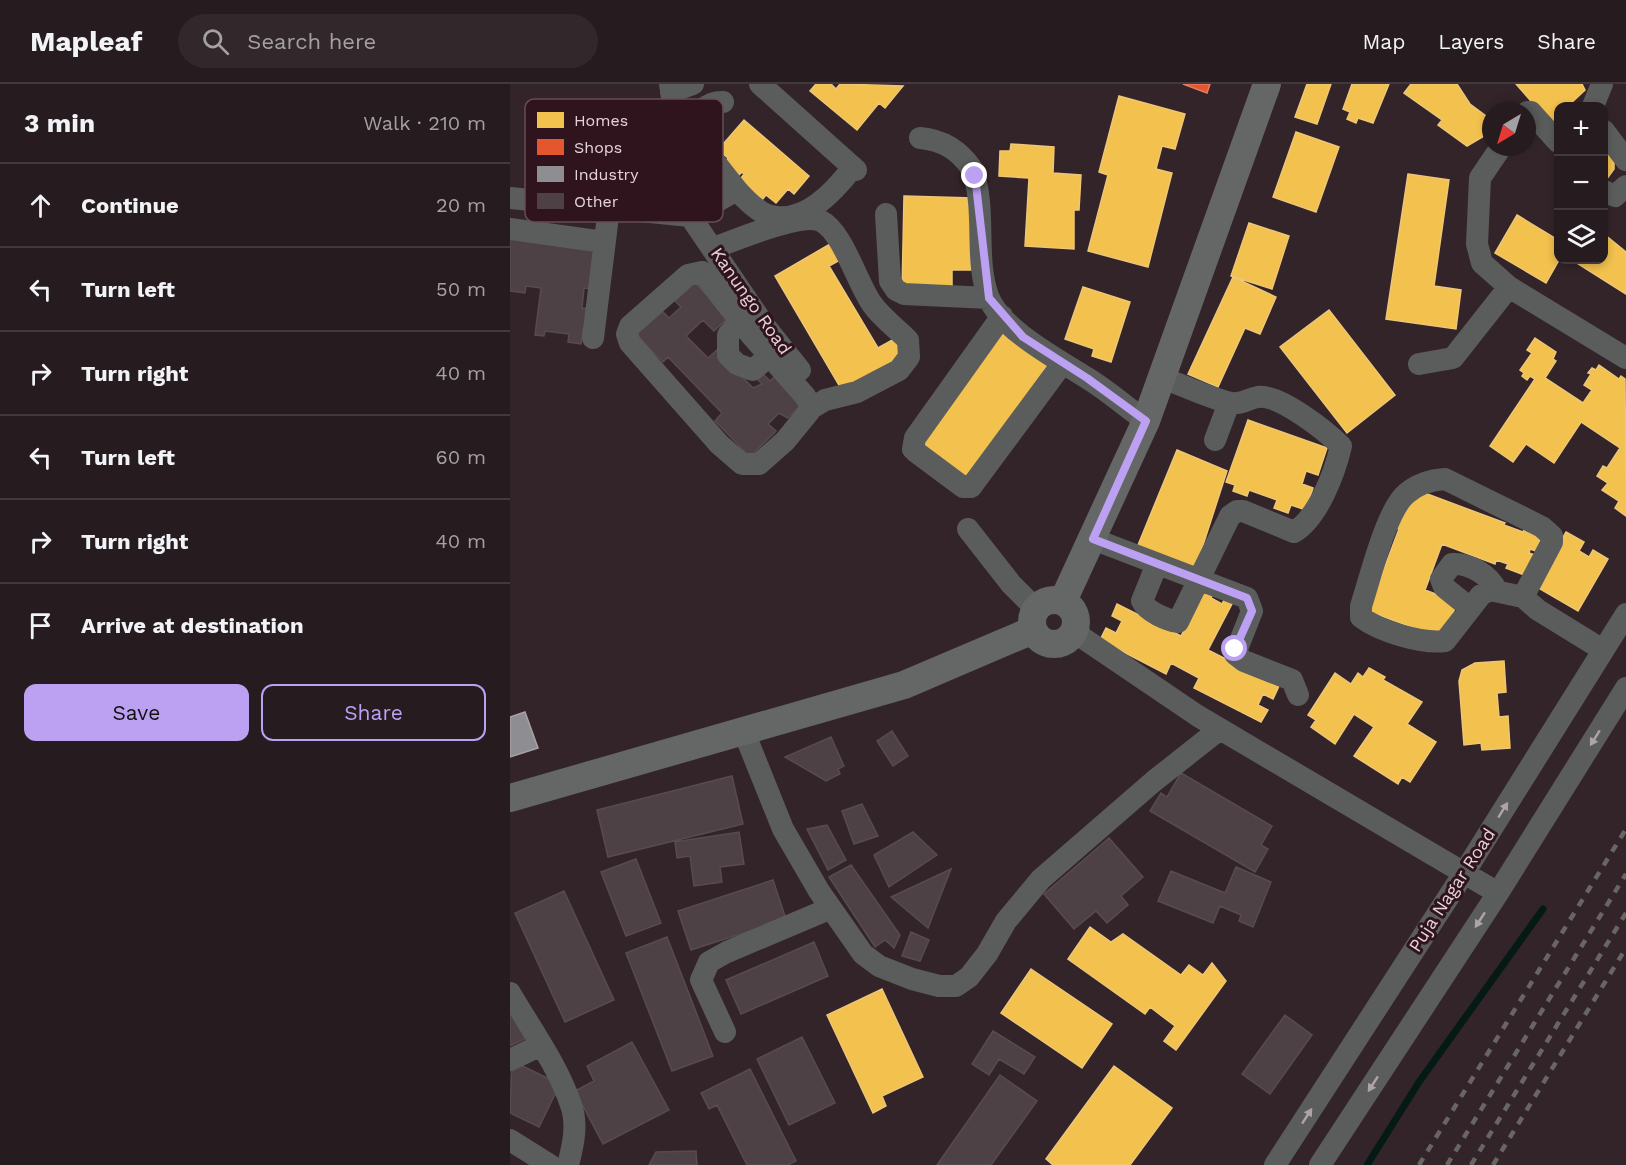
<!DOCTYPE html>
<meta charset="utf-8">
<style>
body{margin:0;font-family:"Work Sans",sans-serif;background:#32282c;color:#f1f3f6}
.controls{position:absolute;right:18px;top:18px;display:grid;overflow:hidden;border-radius:12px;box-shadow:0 3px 9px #0003}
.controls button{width:54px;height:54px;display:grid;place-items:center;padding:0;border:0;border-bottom:2px solid #42393d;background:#261b1f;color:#f1f3f6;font:30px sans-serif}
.compass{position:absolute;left:972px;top:18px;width:54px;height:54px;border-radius:50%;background:#261b1f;box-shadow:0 3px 9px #0003;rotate:218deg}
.stop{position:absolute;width:18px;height:18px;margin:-14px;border:4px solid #bca0f2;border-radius:50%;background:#fff}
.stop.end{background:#bca0f2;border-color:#fff;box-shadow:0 2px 6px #0008}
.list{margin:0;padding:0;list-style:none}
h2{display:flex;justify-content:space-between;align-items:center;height:78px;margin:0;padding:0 24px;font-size:26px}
h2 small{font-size:20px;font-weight:400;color:#a4a1a4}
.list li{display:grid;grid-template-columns:39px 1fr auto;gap:18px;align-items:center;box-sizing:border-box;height:84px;padding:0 24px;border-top:2px solid #42393d}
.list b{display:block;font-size:22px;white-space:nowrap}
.list em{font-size:20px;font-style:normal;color:#a4a1a4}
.actions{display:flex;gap:12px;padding:18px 24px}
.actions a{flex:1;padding:14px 0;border:2px solid #bca0f2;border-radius:12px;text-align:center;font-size:21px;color:#bca0f2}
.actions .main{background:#bca0f2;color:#111}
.icon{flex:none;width:33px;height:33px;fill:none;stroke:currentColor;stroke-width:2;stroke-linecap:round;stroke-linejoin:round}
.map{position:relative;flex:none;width:1116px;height:1081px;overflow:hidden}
header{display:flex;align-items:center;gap:36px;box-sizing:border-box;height:84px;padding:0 30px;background:#261b1f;border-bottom:2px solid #42393d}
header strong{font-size:28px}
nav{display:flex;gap:33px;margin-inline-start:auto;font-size:21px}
.search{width:420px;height:54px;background:#32282c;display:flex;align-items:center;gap:15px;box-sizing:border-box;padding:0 21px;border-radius:33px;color:#a4a1a4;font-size:22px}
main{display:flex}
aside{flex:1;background:#261b1f}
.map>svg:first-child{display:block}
.homes{fill:#f2c14e;stroke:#eec677;stroke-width:1.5}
.shops{fill:#e4572e;stroke:#e57c61;stroke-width:1.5}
.industry{fill:#8d8d92;stroke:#a8a2a7;stroke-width:1.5}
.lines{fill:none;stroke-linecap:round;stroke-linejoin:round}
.stream{stroke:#051a15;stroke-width:7}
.building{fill:#4e4145;stroke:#584b4f;stroke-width:1.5}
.minor{stroke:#5b5d5d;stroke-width:22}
.major{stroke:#656767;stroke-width:28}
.rail{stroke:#696565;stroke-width:4.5;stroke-dasharray:8 8;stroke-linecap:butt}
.oneway{fill:#aea4a6}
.route{stroke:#bca0f2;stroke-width:8}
.labels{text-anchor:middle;stroke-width:6;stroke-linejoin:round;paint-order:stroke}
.street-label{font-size:18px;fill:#e6d3d7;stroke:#2f141d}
.key{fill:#2f141d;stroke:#664d55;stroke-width:1.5}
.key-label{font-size:16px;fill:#e6d3d7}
</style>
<header>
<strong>Mapleaf</strong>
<div class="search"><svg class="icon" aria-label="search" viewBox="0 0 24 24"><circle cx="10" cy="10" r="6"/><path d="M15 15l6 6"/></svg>Search here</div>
<nav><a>Map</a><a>Layers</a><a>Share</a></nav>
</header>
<main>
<aside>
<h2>3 min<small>Walk · 210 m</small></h2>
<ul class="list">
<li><svg class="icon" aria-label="ahead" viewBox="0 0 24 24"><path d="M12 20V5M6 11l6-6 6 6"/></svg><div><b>Continue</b></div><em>20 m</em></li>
<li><svg class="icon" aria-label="left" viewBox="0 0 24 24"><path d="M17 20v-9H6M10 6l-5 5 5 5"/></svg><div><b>Turn left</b></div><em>50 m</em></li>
<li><svg class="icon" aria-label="right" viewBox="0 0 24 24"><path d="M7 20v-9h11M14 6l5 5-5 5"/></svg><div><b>Turn right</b></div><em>40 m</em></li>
<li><svg class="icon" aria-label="left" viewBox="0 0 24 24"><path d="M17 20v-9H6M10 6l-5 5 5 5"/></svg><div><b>Turn left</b></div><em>60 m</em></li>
<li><svg class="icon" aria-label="right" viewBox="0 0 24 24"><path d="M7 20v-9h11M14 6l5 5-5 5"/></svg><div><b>Turn right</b></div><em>40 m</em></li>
<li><svg class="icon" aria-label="arrive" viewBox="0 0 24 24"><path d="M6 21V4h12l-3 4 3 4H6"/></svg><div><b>Arrive at destination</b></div></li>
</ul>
<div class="actions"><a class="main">Save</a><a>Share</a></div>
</aside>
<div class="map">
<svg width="1116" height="1081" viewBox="0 0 1116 1081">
<rect width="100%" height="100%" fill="#332429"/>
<path class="homes" d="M306 0H321L326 5 330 0 393 2 375 24 369 19 347 46 300 7Z
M797 0H821L807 40 785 33Z
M842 0H879L863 39 848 34 846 39 837 35 840 28 833 25Z
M901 0H947L960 20 976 32 981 48 957 62 928 41 932 36 894 9Z
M1006 0H1072L1075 6 1059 21 1061 22H1048V48Z
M609 12 675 30 665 65 652 62 646 85 662 89 638 183 578 167 598 91 589 88Z
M234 36 299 92 284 110 278 105 266 119 256 111 252 116 229 97 234 90 232 88 228 92 213 80 218 74 208 66Z
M786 48 829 63 806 128 763 113Z
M1094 57 1104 68V85L1094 99Z
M501 60 544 63 543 89 571 91 569 126H564V165L515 162 519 94 489 92 490 67H500Z
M898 90 939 96 924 202 951 206 946 245 876 235Z
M394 112 463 114 461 186H442V209L392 207Z
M1007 131 1048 156 1049 176 1036 199 985 169Z
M739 139 779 152 762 205 721 192Z
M1094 150 1116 168V210L1062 176H1094Z
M320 160 330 176 319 182 368 264 384 255 394 272 333 308 265 192Z
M723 193 766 213 750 250 735 244 708 303 678 290Z
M573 203 620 218 601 278 582 272 584 265 555 255Z
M819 226 885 311 837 349 770 263Z
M492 242 541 276 458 397 409 363Z
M1025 254 1046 268 1043 275 1046 277 1035 294 1073 319 1082 306 1074 301 1081 290 1078 289 1082 284 1086 286 1089 281 1109 295 1111 292 1115 295 1116 432 1105 424 1109 417 1092 406 1098 399 1087 392 1093 382 1097 384 1110 364 1071 338 1044 379 1016 360 1003 378 980 362 1025 295 1020 292 1017 296 1012 292 1014 289 1010 286 1022 269 1017 266Z
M738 336 817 364 808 391 796 387 792 400 803 404 796 426 781 421 778 429 764 424 767 416 739 406 737 412 723 407 725 401 716 398Z
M667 366 717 387 685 486 628 461Z
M912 408 995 439 994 441 1013 448 1014 446 1031 453 1026 467 1020 465 1019 469 1025 471 1017 492 996 484 998 480 986 476 985 480 932 460 915 506 947 518 934 555 858 527 889 445 884 443 894 415Z
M1056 448 1074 458 1069 467 1079 473 1083 466 1098 475 1068 527 1025 502Z
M696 502 705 506 701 514 712 520 716 512 724 516 698 566 769 602 763 615 753 610 748 621 758 626 751 638 684 604 689 594 661 579 656 590 590 556 596 544 606 549 612 537 602 532 607 520 671 552Z
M994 577 996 608 987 609 989 633 998 632 1000 664 972 666 971 659 954 661 949 597 952 586 965 579Z
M859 584 875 593 873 596 912 618 897 640 926 658 900 698 892 693 888 700 844 672 864 643 844 630 825 660 801 643 806 636 798 631 825 589 841 600 848 589 853 593Z
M580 843 601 858 613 850 671 891 679 881 693 891 702 879 716 897 666 966 654 957 665 942 640 923 635 930 558 875Z
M521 885 602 940 572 984 491 929Z
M372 905 413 993 372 1012 376 1022 363 1029 317 931Z
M604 982 662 1024 620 1081H543L536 1075Z"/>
<path class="shops" d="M673 0H700L697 9Z"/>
<path class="industry" d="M15 628 28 664 0 673V633Z"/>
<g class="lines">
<path class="stream" d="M857 1081 909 998 1033 825"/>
</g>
<path class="building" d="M0 151 87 162 81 205 74 204 72 224 82 225 73 245 71 260 58 258 59 250 35 247 34 252 25 251 31 204 16 202 15 209 0 207Z
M184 198 219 233 204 247 193 236 176 252 198 274 207 266 243 304 252 300 247 295 252 289 260 297 266 291 293 319 278 334 269 329 258 340 266 347 240 373 205 337 212 329 158 273 153 278 125 249 150 225 159 234 171 223 165 217Z
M382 647 398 672 383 682 367 657Z
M321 653 334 682 328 685 330 690 316 697 275 673Z
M671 689 762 742 751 761 758 765 745 788 640 727 651 709 657 713Z
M222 692 233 740 98 773 87 726Z
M352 720 368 752 344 760 332 727Z
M317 741 336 776 318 786 297 745Z
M229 748 234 780 210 783 212 798 184 802 180 772 167 774 165 758Z
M403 748 427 771 379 803 364 771Z
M599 754 633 793 611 812 618 821 597 839 586 827 564 845 534 810Z
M126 775 151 839 116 852 91 788Z
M341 781 390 851 384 864 375 856 365 863 319 793Z
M726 783 761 798 743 843 729 837 731 831 710 822 703 839 648 817 661 787 715 809Z
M441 785 418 844 381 813Z
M263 796 276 835 181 866 168 827Z
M54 807 104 916 55 938 5 829Z
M401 848 419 856 410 877 392 872Z
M157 853 203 972 162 987 116 869Z
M304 858 318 892 231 930 216 896Z
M0 922 15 955 0 962Z
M775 931 802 951 760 1010 732 990Z
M483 947 525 973 514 990 489 975 479 991 462 980Z
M292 953 325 1019 279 1041 247 975Z
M122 958 159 1026 93 1060 65 1007 84 997 77 982Z
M2 977 50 1000 29 1043 0 1029Z
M240 985 286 1077 278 1081H237L207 1021 199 1025 191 1009Z
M490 991 527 1017 481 1081H427Z
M186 1067 187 1081H139L146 1068Z"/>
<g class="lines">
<path class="minor" d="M160 0 180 132 254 241 290 286
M250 0 346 86
M161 8 183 0
M213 18C204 18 199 20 192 26 173 48 214 88 227 106
M1083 22 1092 0
M1017 28H1021L1048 58
M1094 47 1116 76
M410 54C433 56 449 66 462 85 477 125 464 172 478 212 490 245 549 276 577 294 597 306 616 323 636 337
M991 63 970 94 967 160 972 179 999 203 1116 274
M1094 107 1105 112 1116 102
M0 114 180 132 227 106C235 115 248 129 261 132 295 140 325 107 343 83
M376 130 380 197 386 206 394 210 479 214
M0 145 94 158
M204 164C225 156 292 128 311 137 333 148 347 199 362 220 371 233 386 244 398 256L399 273 389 286 347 308 315 316 302 324
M492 232 405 354 403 365 406 368 453 403H461L552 280
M230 237 218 251V271L227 280 243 286 259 272
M241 251 192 188 178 191 120 242 117 250 120 259 209 360 232 380H249L275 357 302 324 295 312 241 251 254 241
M83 254 99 124
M909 280 943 274 999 203
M705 356 719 319
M458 445 501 500 526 525
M583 455 737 514 742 527 725 570 734 577 782 596 788 611
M647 480 632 517C637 528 657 536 668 538L720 432 727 427H733L784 448C808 434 825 388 831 362 817 348 770 310 748 313 737 315 730 322 717 318 695 312 673 301 652 294
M1013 513 980 506 971 511 935 557C911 560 869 547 851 533V522C860 495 876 427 896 410 907 400 921 396 935 395L1032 443 1042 452V458L1013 513 1028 526 1093 566
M960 524 934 503 931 495 942 480C959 479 979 490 987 507
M564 548 688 632 988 809
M234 648 273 745 309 807 353 870 369 882 402 895 429 902H446L459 893 477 870 496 837 531 795 644 697 710 645
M0 909C21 945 48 982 61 1021 68 1040 63 1062 58 1081
M215 948 191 896 199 878 217 868 321 824
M0 976 31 961
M0 1056 40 1081
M765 1081 954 789 1116 530
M810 1081 988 809 1116 604"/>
<path class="major" d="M522 538a22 22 0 1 1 44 0a22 22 0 1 1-44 0Z
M553 517 636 337 757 0
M0 714 394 601 523 546"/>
<path class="rail" d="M909 1081 1116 745
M937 1081 1116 790
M961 1081 1116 829
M983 1081 1116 864"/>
</g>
<defs><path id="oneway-solid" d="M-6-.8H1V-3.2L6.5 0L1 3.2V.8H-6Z" transform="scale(1.5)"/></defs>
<g class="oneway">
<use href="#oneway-solid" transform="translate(1085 654) rotate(122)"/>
<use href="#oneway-solid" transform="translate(993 726) rotate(-58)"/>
<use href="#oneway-solid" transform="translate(970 836) rotate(123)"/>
<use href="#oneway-solid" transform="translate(863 1000) rotate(123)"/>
<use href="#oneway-solid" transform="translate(797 1032) rotate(-57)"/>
</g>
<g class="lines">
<path class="route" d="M465 92 479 214 513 253 577 294 636 337 583 455 737 514 742 527 725 565"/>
</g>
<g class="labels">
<g class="street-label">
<text transform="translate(241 217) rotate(55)" y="6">Kanungo Road</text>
<text transform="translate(942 806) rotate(-57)" y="6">Puja Nagar Road</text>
</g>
</g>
<rect x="15" y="15" width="198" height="123" rx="9" class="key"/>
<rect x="27" y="28" width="27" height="16" fill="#f2c14e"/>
<rect x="27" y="55" width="27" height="16" fill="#e4572e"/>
<rect x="27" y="82" width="27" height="16" fill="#8d8d92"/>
<rect x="27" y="109" width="27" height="16" fill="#4e4145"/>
<g class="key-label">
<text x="64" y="42">Homes</text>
<text x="64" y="69">Shops</text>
<text x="64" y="96">Industry</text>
<text x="64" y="123">Other</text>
</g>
</svg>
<div class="controls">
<button>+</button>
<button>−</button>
<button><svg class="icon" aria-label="layers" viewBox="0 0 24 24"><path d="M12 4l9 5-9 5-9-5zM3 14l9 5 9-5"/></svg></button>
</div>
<svg class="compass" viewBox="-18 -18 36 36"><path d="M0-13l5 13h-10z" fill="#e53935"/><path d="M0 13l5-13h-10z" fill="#a4a1a4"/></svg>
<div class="stop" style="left:725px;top:565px"></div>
<div class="stop end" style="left:465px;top:92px"></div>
</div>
</main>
